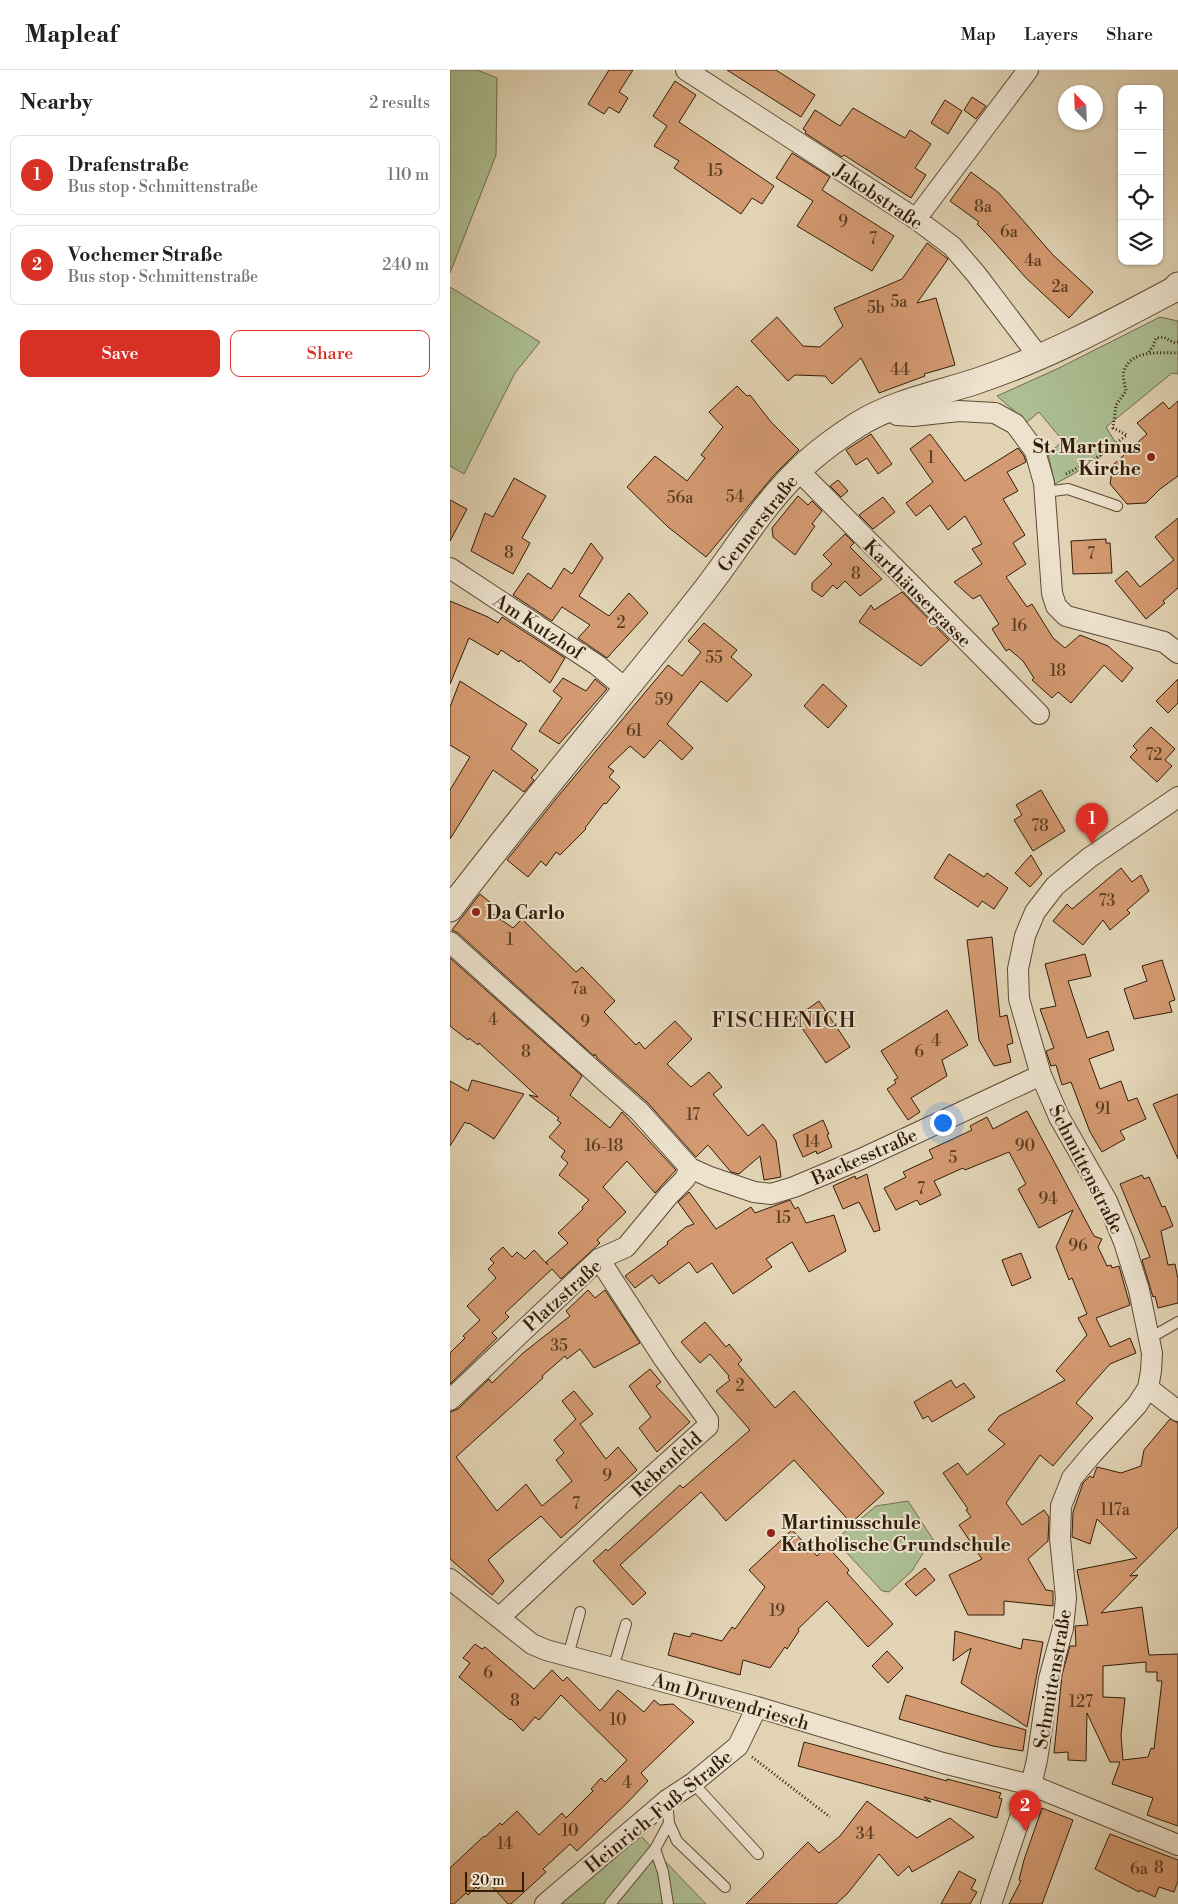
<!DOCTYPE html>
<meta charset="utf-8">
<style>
body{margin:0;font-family:"Libre Bodoni",serif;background:#f6f6f6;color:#202124}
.controls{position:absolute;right:15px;top:15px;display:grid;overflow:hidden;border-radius:10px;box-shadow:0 1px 4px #0004}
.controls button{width:45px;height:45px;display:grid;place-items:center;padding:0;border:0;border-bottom:1px solid #e0e0e0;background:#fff;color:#202124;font:25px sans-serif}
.compass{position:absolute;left:608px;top:15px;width:45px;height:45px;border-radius:50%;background:#fff;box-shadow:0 1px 4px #0004;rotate:337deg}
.scale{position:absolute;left:15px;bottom:12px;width:59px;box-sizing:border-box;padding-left:5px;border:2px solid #321d08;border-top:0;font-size:14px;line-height:18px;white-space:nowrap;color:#321d08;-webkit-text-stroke:4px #ece2ce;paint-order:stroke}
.you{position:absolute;left:492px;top:1052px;width:18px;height:18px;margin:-12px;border:4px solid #fff;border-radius:50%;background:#1a73e8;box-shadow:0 0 0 8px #1a73e833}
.badge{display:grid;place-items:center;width:32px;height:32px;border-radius:50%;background:#d93025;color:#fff;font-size:16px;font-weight:700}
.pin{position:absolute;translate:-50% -41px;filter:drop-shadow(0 1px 2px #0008)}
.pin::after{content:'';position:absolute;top:26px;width:18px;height:15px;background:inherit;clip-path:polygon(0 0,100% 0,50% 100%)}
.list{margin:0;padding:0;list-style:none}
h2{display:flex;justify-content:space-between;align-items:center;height:65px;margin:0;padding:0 20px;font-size:21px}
h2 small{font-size:16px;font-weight:400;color:#757577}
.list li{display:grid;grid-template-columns:32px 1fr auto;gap:15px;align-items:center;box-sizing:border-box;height:80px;margin:0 10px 10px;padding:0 10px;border:1px solid #e0e0e0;border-radius:10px}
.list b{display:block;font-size:19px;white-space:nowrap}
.list p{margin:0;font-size:16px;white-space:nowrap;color:#757577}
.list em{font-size:16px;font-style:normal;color:#757577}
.actions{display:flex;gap:10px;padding:15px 20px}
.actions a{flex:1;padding:11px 0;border:1px solid #d93025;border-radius:10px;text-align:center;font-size:18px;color:#d93025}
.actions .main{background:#d93025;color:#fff}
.icon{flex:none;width:28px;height:28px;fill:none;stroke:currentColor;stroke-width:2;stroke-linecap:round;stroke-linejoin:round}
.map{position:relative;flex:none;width:728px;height:1834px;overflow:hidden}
header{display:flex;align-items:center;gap:30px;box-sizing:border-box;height:70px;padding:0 25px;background:#fff;border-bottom:1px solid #e0e0e0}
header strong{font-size:24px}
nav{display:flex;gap:28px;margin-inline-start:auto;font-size:18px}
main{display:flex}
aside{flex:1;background:#fff}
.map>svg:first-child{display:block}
.green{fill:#acbe92;stroke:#6f6e4d}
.building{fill:#d39970;stroke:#321d08;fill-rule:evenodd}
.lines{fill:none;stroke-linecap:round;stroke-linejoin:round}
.service-casing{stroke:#5e4a33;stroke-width:12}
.minor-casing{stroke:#5e4a33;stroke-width:22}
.tertiary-casing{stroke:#5e4a33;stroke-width:27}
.path{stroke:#321d08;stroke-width:3;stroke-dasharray:1 2.5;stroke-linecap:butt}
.service{stroke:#ece2ce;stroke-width:10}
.minor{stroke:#ece2ce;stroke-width:20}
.tertiary{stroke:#ece2ce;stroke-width:25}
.poi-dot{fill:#8f2418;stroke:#ece2ce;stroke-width:2}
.labels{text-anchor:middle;stroke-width:4;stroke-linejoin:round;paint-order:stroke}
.number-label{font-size:16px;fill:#5a3c22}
.street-label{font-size:19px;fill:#321d08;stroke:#ece2ce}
.poi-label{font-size:19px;font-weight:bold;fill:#321d08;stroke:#ece2ce;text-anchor:start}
.quarter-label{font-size:21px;letter-spacing:1px;fill:#321d08;stroke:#ece2ce}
</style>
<header>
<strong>Mapleaf</strong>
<nav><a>Map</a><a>Layers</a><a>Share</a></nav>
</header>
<main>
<aside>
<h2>Nearby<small>2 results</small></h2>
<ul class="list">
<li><span class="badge">1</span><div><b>Drafenstraße</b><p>Bus stop · Schmittenstraße</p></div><em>110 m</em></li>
<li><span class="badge">2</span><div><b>Vochemer Straße</b><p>Bus stop · Schmittenstraße</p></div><em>240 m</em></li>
</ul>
<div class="actions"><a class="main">Save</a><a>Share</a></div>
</aside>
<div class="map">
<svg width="728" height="1834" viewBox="0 0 728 1834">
<rect width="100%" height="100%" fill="#e1d3b4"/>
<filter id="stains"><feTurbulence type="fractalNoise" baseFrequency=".004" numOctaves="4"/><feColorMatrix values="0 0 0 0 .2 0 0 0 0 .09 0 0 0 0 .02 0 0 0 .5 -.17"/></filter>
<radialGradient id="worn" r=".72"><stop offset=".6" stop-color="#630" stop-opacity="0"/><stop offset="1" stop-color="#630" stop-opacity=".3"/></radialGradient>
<path class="green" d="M0 0H27L47 8 46 85 0 203Z
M0 217 90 272 65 303 14 404 0 396Z
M710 247 728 251V304L722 303 656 357 667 375 634 398 605 414 598 384 613 371 589 342 577 352 547 326 609 298Z
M458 1431 486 1474 475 1480 462 1501 439 1522 432 1521 385 1470 426 1436Z
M190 1765 256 1834H107Z"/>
<path class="building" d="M159 0H183L169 22 178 28 169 43 159 37 154 44 138 34Z
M277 0H326L365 25 351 47Z
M225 11 246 25 229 52 324 116 312 134 302 128 291 144 224 98 229 91 204 76 217 56 203 46Z
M522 27 536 36 526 49 514 40Z
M495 30 512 41 498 64 481 53Z
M403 38 455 68 460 60 481 74 465 98 476 105 461 128 394 85 392 87 355 63 356 61 353 59 365 40 390 56Z
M342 83 380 107 372 120 444 166 422 201 347 156 363 131 326 108Z
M521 102 549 123 603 185 643 222 619 248 576 208 539 166 527 154 529 152 500 131Z
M477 173 498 189 467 233 486 228 505 295 474 304 475 306 429 323 411 288 382 314 375 306 345 305 338 311 301 271 327 247 353 276 370 277 393 256 384 238 452 209Z
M287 316 297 326 300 325 321 352 349 380 324 405 256 487 218 457 177 417 205 386 237 411 255 388 251 385 273 357 259 342Z
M728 331V406L710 419 696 433 677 434 660 414 663 395 697 364 687 353 713 332 719 339Z
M421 364 442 394 428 404 417 388 406 395 396 380Z
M480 364 515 411 568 378 574 386 576 392 557 402 568 421 553 429 575 465 563 473 576 494 556 507 577 537 582 534 603 568 615 578 630 565 658 576 683 598 672 612 654 595 621 633 608 622 602 628 582 610 584 608 573 591 559 579 556 581 542 559 549 554 530 525 523 529 504 512 532 494 522 479 532 474 515 446 498 460 480 435 466 446 456 433 483 412 460 379Z
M64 408 96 426 72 468 80 473 63 504 21 481 35 443 43 447Z
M388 410 398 421 391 427 380 416Z
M348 426 358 435 362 431 372 441 362 454 365 456 345 485 323 467 322 458Z
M433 427 445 442 423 459 409 445Z
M0 430 17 439 0 471Z
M728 448V518L713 531 715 533 696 549 665 511 677 501 690 517 724 490 705 467Z
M395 464 404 473 400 477 432 509 410 526 395 511 387 519 383 515 372 527 362 520V513L382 494 373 485Z
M656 469V473H660L662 503 623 504 621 471Z
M141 473 153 488 129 526 159 546 179 523 198 543 157 588 128 568 140 555 112 537 102 551 63 525 78 503 101 519 114 498 122 504Z
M452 522 499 570 471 596 409 552 421 535 424 540Z
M0 531 38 547 48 553 52 547 115 588 100 613 70 590 69 592 51 580 48 585 19 568 0 614Z
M254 553 287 580 281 587 302 605 277 632 251 611 217 654 243 678 232 690 210 670 194 688 180 676 158 697 164 701 159 707 170 717 156 734 154 733 135 758 136 759 110 785 106 782 96 796 91 791 78 807 57 790 105 730 218 595 232 606 251 582 238 571Z
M113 608 136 621 145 609 157 619 109 674 89 661 112 628 103 621Z
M728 609V633L718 643 706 631Z
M10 611 77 654 61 679 88 700 81 708 84 710 74 722 43 700 0 769V720L20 687 0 675V637Z
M373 614 397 636 378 658 354 636Z
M701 657 725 679 715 690 722 696 707 712 680 687 687 680 683 676Z
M591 720 615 761 583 781 564 750 572 745 566 735Z
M499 784 534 807 537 803 558 818 544 839 532 831 528 837 484 808Z
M581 785 592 804 580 817 565 803Z
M671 798 682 812 691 805 699 821 677 840 680 843 660 860 653 850 633 875 603 851 617 834 622 839Z
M30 824 41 833 39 836 42 839 40 842 63 858 72 849 126 902 132 897 165 931 154 942 186 975 189 972 195 979 225 951 242 969 217 994 241 1017 259 1002 272 1017 263 1024 298 1066 313 1054 326 1071 331 1107 314 1110 310 1086 289 1104 281 1102 258 1075 246 1087 197 1032 147 988 145 984 144 986 8 863 2 860Z
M542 867 550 947 557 945 563 973 557 975 561 992 544 996 529 970 517 870Z
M635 884 641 906 618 911 637 968 658 961 664 980 639 989 650 1019 671 1011 678 1031 687 1028 696 1049 670 1061 675 1069 652 1082 640 1062 621 1012 612 1015 606 995 601 996 596 981 604 978 590 939 606 936 595 894Z
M0 888 132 1006 120 1025 160 1058 172 1042 226 1100 205 1123 177 1091 153 1117 176 1142 147 1170 150 1173 111 1209 102 1199 55 1243 59 1247 42 1263 47 1268 0 1314V1283L15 1268 13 1266 30 1250 17 1236 46 1208 38 1199 44 1193 40 1189 53 1177 62 1187 67 1182 75 1189 84 1180 98 1195 96 1192 118 1173 108 1163 133 1139 132 1137 139 1130 109 1105 118 1093 111 1087 115 1081 99 1067 111 1053 107 1050 109 1048 79 1025 88 1027 29 973 28 975 19 968 18 970 0 956Z
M712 890 725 930 719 932 722 942 684 949 674 919 697 911 692 896Z
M369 931 400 977 376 993 345 948Z
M497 940 518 975 492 990 497 1006 461 1028 470 1042 458 1050 437 1019 446 1013 444 1010 448 1008 431 981Z
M22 1010 74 1024 44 1069 19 1053 18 1054 15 1052 0 1076V1011L18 1021Z
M728 1024V1089L703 1034Z
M577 1041 644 1166 652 1169 648 1177 657 1196 661 1195 662 1198 669 1196 680 1235 646 1248 660 1277 680 1268 686 1283 660 1294 643 1313 626 1333 643 1348 603 1396 590 1385 556 1433 572 1455 594 1440 599 1447 598 1471 578 1489 596 1520 603 1521V1536L554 1531V1545H518L499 1505 532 1489 509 1455 521 1447 516 1440 518 1439 493 1403 508 1393 517 1405 555 1374 538 1360 549 1346 615 1310 606 1301 637 1265 628 1248 637 1244 622 1208 619 1210 606 1177 623 1140 589 1158 568 1119 576 1114 559 1082 515 1100 513 1098 484 1111 491 1125 470 1135 467 1130 446 1140 434 1118 456 1107 453 1102 483 1088 479 1080 522 1060 520 1056 537 1047 543 1059Z
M373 1050 379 1064 377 1065 382 1077 367 1084 366 1081 353 1087 343 1065Z
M417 1104 430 1160 424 1162 409 1132 393 1139 383 1116 405 1106 406 1109Z
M692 1105 694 1109 699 1107 712 1137 715 1136 723 1156 711 1161 718 1195 725 1194 728 1209V1233L708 1238 705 1226 703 1227 692 1190 700 1187 670 1114Z
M239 1122 266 1159 301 1137 305 1143 340 1130 345 1139 348 1137 356 1153 384 1145 396 1181 359 1202 342 1172 316 1189 322 1197 283 1224 262 1193 247 1203 239 1192 209 1214 202 1205 185 1218 175 1206 218 1174 217 1172 236 1157 244 1154 228 1132Z
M571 1183 581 1208 562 1216 552 1190Z
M138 1220 145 1228 155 1220 190 1273 144 1298 130 1279 117 1289 115 1286 92 1306 93 1308 6 1387 47 1441 76 1414 92 1436 122 1411 106 1390 114 1383 104 1370 126 1349 112 1331 124 1321 143 1344 130 1354 156 1389 168 1377 187 1400 111 1468 91 1446 54 1476 38 1490 54 1511 42 1525 0 1489V1342L8 1339 39 1309 42 1313 73 1283 120 1246 116 1241Z
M255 1252 276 1277 279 1274 292 1290 288 1294 325 1338 344 1321 434 1423 401 1453 344 1390 276 1451 251 1422 170 1495 196 1523 183 1535 143 1491 156 1479 158 1481 230 1415 233 1418 300 1360 266 1321 280 1310 278 1308 279 1306 260 1284 250 1293 231 1272Z
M200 1299 211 1312 206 1316 240 1352 207 1382 189 1358 201 1347 179 1316Z
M501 1310 506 1318 514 1313 525 1327 482 1352 478 1346 473 1349 464 1332Z
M720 1349 728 1353V1457L680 1506 688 1505 651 1543 692 1537 699 1585 728 1584V1756L697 1745 703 1728 662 1714 670 1692H660L637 1643 636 1691 618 1690V1682L604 1683 612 1605 620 1576H626L625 1556 638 1555 627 1500 687 1488 647 1449 640 1474 622 1467 623 1442 633 1413 640 1406 643 1408 647 1397 671 1403 691 1396 694 1380ZM696 1592V1602H707V1611H712L704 1679 701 1678 698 1687 673 1690 671 1665 675 1628 653 1627V1596Z
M342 1460 367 1486 377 1476 399 1500 397 1503 443 1554 418 1577 377 1531 348 1559 349 1561 337 1579 335 1577 320 1598 293 1590 290 1605 218 1585 224 1563 240 1567 242 1563 272 1571 282 1557 285 1559 315 1517 299 1500Z
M475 1498 485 1510 466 1526 455 1514Z
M505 1561 571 1579 573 1569 593 1572 577 1657 511 1613 521 1578 503 1591Z
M25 1574 32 1579 35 1577 84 1619 102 1600 113 1611 117 1607 150 1641 168 1620 194 1642 204 1630 210 1635 223 1634 244 1652 191 1703 198 1711 176 1734 127 1781 120 1774 93 1799 96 1802 61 1834H58L37 1811 28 1819 26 1817 18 1825 16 1823 4 1834H0V1798L34 1766 35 1767 50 1753 52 1755 67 1741 89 1765 112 1743 116 1748 143 1721 141 1719 151 1708 155 1712 177 1690 111 1625 89 1650 85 1647 73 1661 61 1649 60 1650 9 1607 20 1593 13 1588Z
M437 1581 453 1598 438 1613 422 1596Z
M456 1625 576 1660 573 1681 543 1676 449 1649Z
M354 1672 497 1711V1709L551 1723 549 1728 552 1729 547 1748 474 1727 481 1732 348 1696Z
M417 1731 467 1768 500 1748 524 1767 462 1802 459 1796 448 1806 429 1784 397 1824 386 1834H296L358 1772 369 1783 390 1766Z
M592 1738 623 1750 592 1834H559L571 1811 569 1810 574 1790Z
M660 1764 728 1790V1811L724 1822 709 1817 705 1827 690 1820 689 1822 645 1799Z
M509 1801 526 1810 521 1819 527 1822 520 1834H491Z"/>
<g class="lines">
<g class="service-casing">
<path id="service" d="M595 422 618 419 667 436
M700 1268 728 1252
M118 1586 130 1542
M163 1598 176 1554
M243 1713 308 1784
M217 1730 219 1753 227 1771 275 1817
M205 1779 213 1802 218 1834
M160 1834 205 1779 219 1753"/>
</g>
<g class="minor-casing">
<path id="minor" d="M236 0 466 149 502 176 526 204 589 287
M466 149 578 0
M438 339 447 345 463 346 509 341 545 343 565 354 585 381 594 413 602 523 606 536 616 546 714 572 728 583
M348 400 589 644
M0 498 147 595 176 619
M0 872 157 1013 189 1041 240 1098 260 1107 304 1122 321 1124 344 1117 411 1089 591 1005
M698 1318 728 1341
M0 1330 149 1189 176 1177 219 1125 235 1109 240 1098
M0 1509 82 1574 96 1580 307 1637 493 1693 581 1715 728 1775
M49 1548 171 1434 258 1356V1350L214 1289 149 1189
M95 1834 217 1730 243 1713 288 1676 307 1637
M541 1834 581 1715 587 1690 599 1609 613 1558 616 1528 610 1468 611 1436 622 1408 643 1383 687 1335 698 1318 701 1301 702 1283 689 1220 674 1172 657 1131 609 1047 591 1005 569 929 568 899 575 866 585 842 605 816 639 788 728 727"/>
</g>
<g class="tertiary-casing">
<path id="tertiary" d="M0 839C81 733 167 632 249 528 283 486 310 437 349 400 366 383 387 368 407 355 444 332 487 324 527 311 596 288 659 254 723 220L728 215"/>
</g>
<path class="path" d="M699 282 703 276 706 268 713 267 725 273 728 272
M616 404 643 390 677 365 663 358 666 335 676 321C675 315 672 306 674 301 681 279 711 283 728 283
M302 1687 380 1747"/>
<use href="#service" class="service"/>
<use href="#minor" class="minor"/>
<use href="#tertiary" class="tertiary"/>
</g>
<g class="poi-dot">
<circle cx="701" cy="387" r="5"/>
<circle cx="26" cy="842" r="5"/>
<circle cx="321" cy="1463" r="5"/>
</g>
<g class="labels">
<g class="number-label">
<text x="265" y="106">15</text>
<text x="533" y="142">8a</text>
<text x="393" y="157">9</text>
<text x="559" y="167">6a</text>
<text x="423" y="174">7</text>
<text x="583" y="196">4a</text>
<text x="610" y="222">2a</text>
<text x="449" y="237">5a</text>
<text x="426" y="243">5b</text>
<text x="450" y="305">44</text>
<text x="481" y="393">1</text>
<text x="285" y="432">54</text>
<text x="230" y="433">56a</text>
<text x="59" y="488">8</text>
<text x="641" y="489">7</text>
<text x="406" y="509">8</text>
<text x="171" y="558">2</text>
<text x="569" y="561">16</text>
<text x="264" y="593">55</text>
<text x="608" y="606">18</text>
<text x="214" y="635">59</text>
<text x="184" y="666">61</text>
<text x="704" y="690">72</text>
<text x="590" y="761">78</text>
<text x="657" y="836">73</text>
<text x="60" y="875">1</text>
<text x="129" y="924">7a</text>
<text x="43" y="955">4</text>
<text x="135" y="957">9</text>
<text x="486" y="976">4</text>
<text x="76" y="987">8</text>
<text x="469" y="987">6</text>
<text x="653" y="1044">91</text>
<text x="243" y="1050">17</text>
<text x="362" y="1077">14</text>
<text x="154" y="1081">16-18</text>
<text x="575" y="1081">90</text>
<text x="503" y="1093">5</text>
<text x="471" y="1124">7</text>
<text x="598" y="1134">94</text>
<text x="333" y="1153">15</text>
<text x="628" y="1181">96</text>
<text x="109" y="1281">35</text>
<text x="290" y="1321">2</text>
<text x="157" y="1411">9</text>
<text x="126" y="1439">7</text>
<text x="665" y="1445">117a</text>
<text x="327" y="1546">19</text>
<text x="38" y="1608">6</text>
<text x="65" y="1636">8</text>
<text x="631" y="1637">127</text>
<text x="168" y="1655">10</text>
<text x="177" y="1718">4</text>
<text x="120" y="1766">10</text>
<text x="415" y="1769">34</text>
<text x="55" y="1779">14</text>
<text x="709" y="1803">8</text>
<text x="689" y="1804">6a</text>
</g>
<g class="street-label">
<text transform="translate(429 126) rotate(34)" y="7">Jakobstraße</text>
<text transform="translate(307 453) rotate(-52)" y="7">Gennerstraße</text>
<text transform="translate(468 523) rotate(45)" y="7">Karthäusergasse</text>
<text transform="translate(89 556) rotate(33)" y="7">Am Kutzhof</text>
<text transform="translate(414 1086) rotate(-24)" y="7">Backesstraße</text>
<text transform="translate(637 1099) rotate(63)" y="7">Schmittenstraße</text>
<text transform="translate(112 1225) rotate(-42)" y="7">Platzstraße</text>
<text transform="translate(216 1394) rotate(-42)" y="7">Rebenfeld</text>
<text transform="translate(602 1609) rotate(-80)" y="7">Schmittenstraße</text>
<text transform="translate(281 1631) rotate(16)" y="7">Am Druvendriesch</text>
<text transform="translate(208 1741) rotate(-39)" y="7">Heinrich-Fuß-Straße</text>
</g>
<g class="poi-label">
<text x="691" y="383" text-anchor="end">St. Martinus<tspan x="691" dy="22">Kirche</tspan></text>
<text x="36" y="849">Da Carlo</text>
<text x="331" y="1459">Martinusschule<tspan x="331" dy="22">Katholische Grundschule</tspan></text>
</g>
<g class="quarter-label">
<text x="334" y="957">FISCHENICH</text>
</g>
</g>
<rect width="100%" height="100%" filter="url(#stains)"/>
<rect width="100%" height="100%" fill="url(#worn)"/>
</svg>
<div class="controls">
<button>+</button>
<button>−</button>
<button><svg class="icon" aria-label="locate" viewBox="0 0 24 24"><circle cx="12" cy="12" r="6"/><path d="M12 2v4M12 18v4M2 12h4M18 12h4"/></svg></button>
<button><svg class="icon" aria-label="layers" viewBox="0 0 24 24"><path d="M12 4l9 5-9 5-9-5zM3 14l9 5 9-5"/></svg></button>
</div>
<svg class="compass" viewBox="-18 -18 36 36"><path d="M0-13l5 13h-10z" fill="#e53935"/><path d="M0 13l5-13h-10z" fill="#757577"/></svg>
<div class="scale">20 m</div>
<div class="you"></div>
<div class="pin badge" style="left:642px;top:774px">1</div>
<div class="pin badge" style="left:575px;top:1761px">2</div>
</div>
</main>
